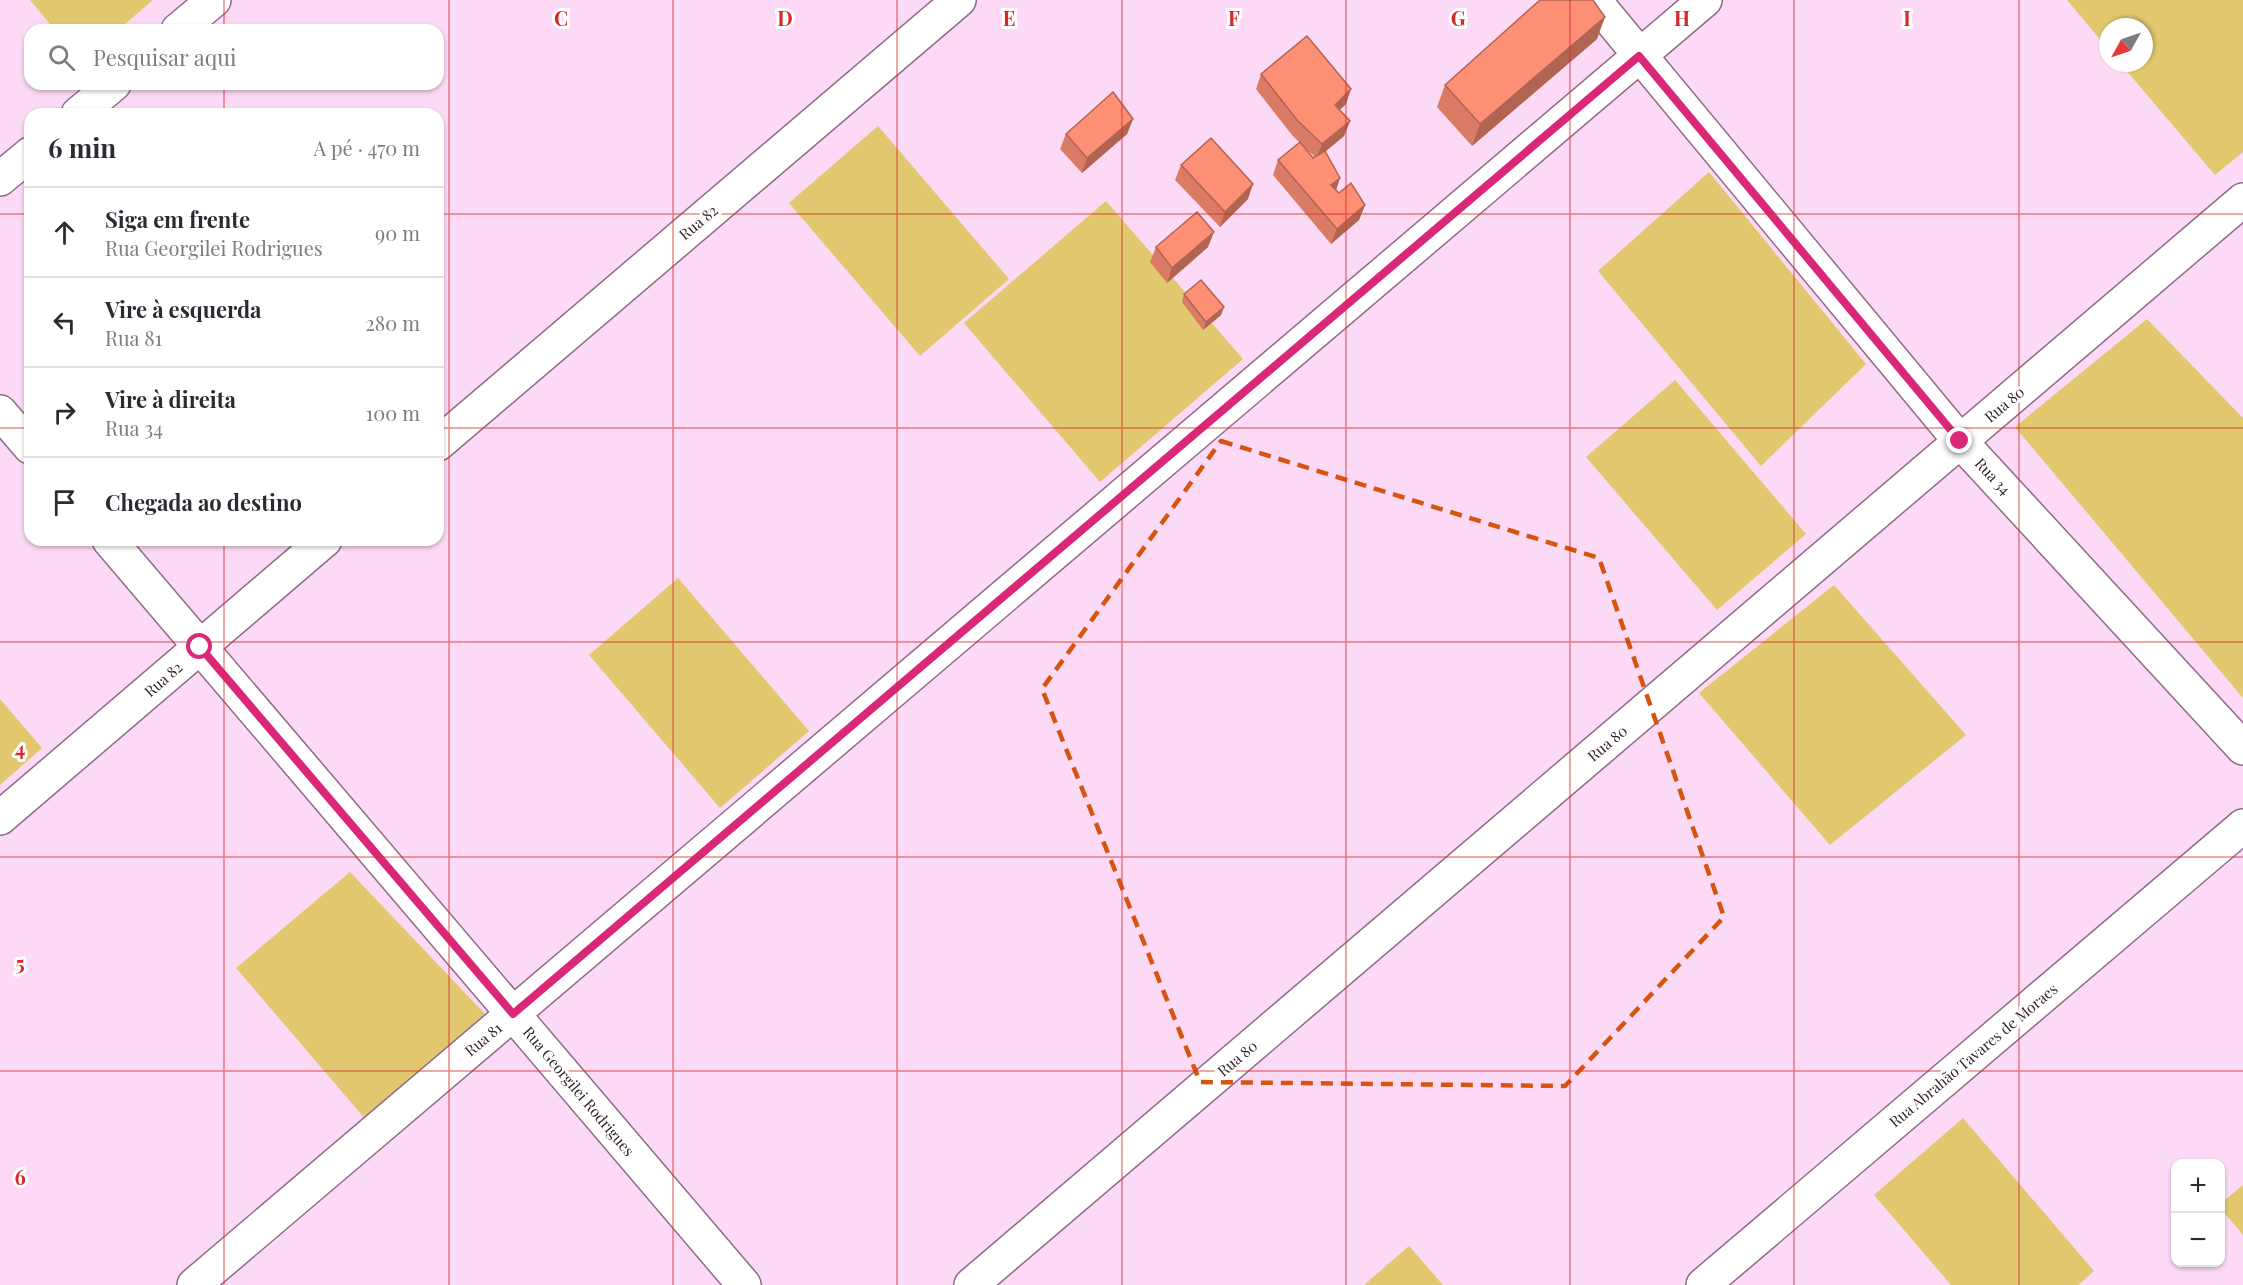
<!DOCTYPE html>
<html lang="pt">
<meta charset="utf-8">
<style>
body{margin:0;font-family:"Playfair Display",serif;background:#f7f7f7;color:#2b2b33}
.controls{position:absolute;right:18px;bottom:18px;display:grid;overflow:hidden;border-radius:12px;box-shadow:0 2px 4px #0004}
.controls button{width:54px;height:54px;display:grid;place-items:center;padding:0;border:0;border-bottom:2px solid #e1e1e2;background:#fff;color:#2b2b33;font:30px sans-serif}
.compass{position:absolute;left:2099px;top:18px;width:54px;height:54px;border-radius:50%;background:#fff;box-shadow:0 2px 4px #0004;rotate:230deg}
.stop{position:absolute;width:18px;height:18px;margin:-14px;border:4px solid #db2777;border-radius:50%;background:#fff}
.stop.end{background:#db2777;border-color:#fff;box-shadow:0 2px 6px #0008}
.list{margin:0;padding:0;list-style:none}
h2{display:flex;justify-content:space-between;align-items:center;height:78px;margin:0;padding:0 24px;font-size:26px}
h2 small{font-size:20px;font-weight:400;color:#7c7c81}
.list li{display:grid;grid-template-columns:39px 1fr auto;gap:18px;align-items:center;box-sizing:border-box;height:90px;padding:0 24px;border-top:2px solid #e1e1e2}
.list b{display:block;font-size:22px;white-space:nowrap}
.list p{margin:0;font-size:20px;white-space:nowrap;color:#7c7c81}
.list em{font-size:20px;font-style:normal;color:#7c7c81}
.icon{flex:none;width:33px;height:33px;fill:none;stroke:currentColor;stroke-width:2;stroke-linecap:round;stroke-linejoin:round}
.map{position:relative;flex:none;width:2243px;height:1285px;overflow:hidden}
.search{position:absolute;background:#fff;box-shadow:0 2px 4px #0004;left:24px;top:24px;width:420px;height:66px;display:flex;align-items:center;gap:15px;box-sizing:border-box;padding:0 21px;border-radius:18px;color:#7c7c81;font-size:22px}
.panel{position:absolute;background:#fff;box-shadow:0 2px 4px #0004;left:24px;top:108px;width:420px;height:438px;border-radius:18px}
.map>svg:first-child{display:block}
.green{fill:#e1c86f}
.lines{fill:none;stroke-linecap:round;stroke-linejoin:round}
.minor-casing{stroke:#906a88;stroke-width:36}
.minor{stroke:#fff;stroke-width:33}
.wall{fill:#da7b65;fill-rule:evenodd}
.shaded-wall{fill:#b16452}
.building{fill:#fd8f75;stroke:#b16452;stroke-width:1.5}
.route{stroke:#db2777;stroke-width:8}
.marked{fill:none;stroke:#d6540f;stroke-width:4.5;stroke-dasharray:12 8;stroke-linejoin:round}
.grid{fill:none;stroke:#d62828;stroke-width:1.5;stroke-opacity:0.55}
.labels{text-anchor:middle;dominant-baseline:central;stroke-width:6;stroke-linejoin:round;paint-order:stroke}
.street-label{font-size:15px;fill:#32222e;stroke:#fff}
.grid-label{font-size:20px;text-anchor:middle;font-weight:bold;fill:#d62828;stroke:#fff;stroke-width:6;stroke-linejoin:round;paint-order:stroke}
</style>
<div class="map">
<svg width="2243" height="1285" viewBox="0 0 2243 1285">
<rect width="100%" height="100%" fill="#fcd9f4"/>
<!-- green -->
<g class="green">
<path d="M30,0H153L118,30H55Z"/>
<path d="M2067,0H2243V152L2215,175L2120,63H2144V27H2108V49Z"/>
<path d="M878,126L1009,279L920,356L789,203Z"/>
<path d="M1709,172L1866,364L1761,466L1598,271Z"/>
<path d="M1106,201L1243,359L1100,482L964,323Z"/>
<path d="M2147,319L2243,418V698L2015,427Z"/>
<path d="M1675,380L1806,534L1717,610L1586,457Z"/>
<path d="M678,578L809,731L720,808L589,655Z"/>
<path d="M1834,585L1966,735L1830,845L1699,693Z"/>
<path d="M0,699L42,748L0,785Z"/>
<path d="M350,872L487,1016L367,1121L236,968Z"/>
<path d="M1963,1118L2094,1271L2078,1285H1951L1874,1195Z"/>
<path d="M2243,1185V1235L2221,1209L2220,1204Z"/>
<path d="M1409,1246L1443,1285H1364Z"/>
</g>
<g class="lines">
<defs>
<g id="minor">
<path d="M1594,0L1960,441L2243,748"/>
<path d="M178,30L214,0"/>
<path d="M78,114L114,84"/>
<path d="M0,179L30,154"/>
<path d="M0,412L30,447"/>
<path d="M438,444L959,0"/>
<path d="M109,540L744,1285"/>
<path d="M0,818L325,540"/>
<path d="M194,1285L1705,0"/>
<path d="M971,1285L2243,200"/>
<path d="M1703,1285L2243,826"/>
</g>
</defs>
<!-- minor casing -->
<use href="#minor" class="minor-casing"/>
<!-- minor -->
<use href="#minor" class="minor"/>
</g>
<!-- wall -->
<g class="wall">
<path d="M1597,39L1472,146L1437,107L1445,85Z"/>
<path d="M1261,74L1346,104L1339,110L1350,121L1344,136L1325,152L1340,178L1336,190L1339,193L1365,205L1359,220L1331,244L1273,175L1278,160L1300,143L1292,135L1256,89ZM1303,146L1307,150L1315,157L1313,158Z"/>
<path d="M1133,119L1127,134L1082,173L1060,149L1066,134Z"/>
<path d="M1181,165L1248,199L1220,227L1175,180Z"/>
<path d="M1156,247H1208L1167,283L1150,262Z"/>
<path d="M1184,294L1221,315L1203,330L1182,302Z"/>
</g>
<!-- shaded-wall -->
<g class="shaded-wall">
<path d="M1605,17L1597,39L1472,146L1480,124Z"/>
<path d="M1351,89L1346,104L1329,120L1335,105Z"/>
<path d="M1133,119L1127,134L1082,173L1087,158Z"/>
<path d="M1350,121L1344,136L1316,159L1322,144Z"/>
<path d="M1340,178L1335,193L1331,185Z"/>
<path d="M1253,184L1248,199L1220,227L1225,212Z"/>
<path d="M1365,205L1359,220L1331,244L1337,229Z"/>
<path d="M1214,232L1208,247L1167,283L1172,268Z"/>
<path d="M1224,307L1221,315L1203,330L1206,322Z"/>
</g>
<!-- building -->
<g class="building">
<path d="M1540,0H1593L1605,17L1480,124L1445,85Z"/>
<path d="M1307,36L1351,89L1335,105L1350,121L1322,144L1297,120L1261,74Z"/>
<path d="M1113,92L1133,119L1087,158L1066,134Z"/>
<path d="M1211,138L1253,184L1225,212L1181,165Z"/>
<path d="M1300,142L1313,158L1325,151L1340,178L1331,185L1339,193L1351,183L1365,205L1337,229L1278,160Z"/>
<path d="M1197,212L1214,232L1172,268L1156,247Z"/>
<path d="M1201,280L1224,307L1206,322L1184,294Z"/>
</g>
<g class="lines">
<!-- route -->
<path class="route" d="M200,647L513,1014L1639,56L1960,441"/>
</g>
<!-- marked area -->
<path class="marked" d="M1221,441L1599,558L1724,917L1565,1086L1200,1082L1042,689Z"/>
<!-- grid -->
<path class="grid" d="M224,0V30M449,0V1285M673,0V1285M897,0V1285M1122,0V1285M1346,0V1285M1570,0V1285M1794,0V1285M2019,0V1285M224,84V114M0,214H30M438,214H2243M0,428H30M438,428H2243M224,540V1285M0,642H2243M0,857H2243M0,1071H2243"/>
<g class="labels">
<!-- street labels -->
<g class="street-label">
<text transform="translate(698 222) rotate(-40)">Rua 82</text>
<text transform="translate(2004 404) rotate(-40)">Rua 80</text>
<text transform="translate(1993 476) rotate(47)">Rua 34</text>
<text transform="translate(163 679) rotate(-41)">Rua 82</text>
<text transform="translate(1607 743) rotate(-40)">Rua 80</text>
<text transform="translate(483 1039) rotate(-40)">Rua 81</text>
<text transform="translate(1973 1055) rotate(-40)">Rua Abrahão Tavares de Moraes</text>
<text transform="translate(1237 1058) rotate(-40)">Rua 80</text>
<text transform="translate(579 1091) rotate(50)">Rua Georgilei Rodrigues</text>
</g>
</g>
<g class="grid-label">
<text x="561" y="26">C</text>
<text x="785" y="26">D</text>
<text x="1009" y="26">E</text>
<text x="1234" y="26">F</text>
<text x="1458" y="26">G</text>
<text x="1682" y="26">H</text>
<text x="1907" y="26">I</text>
<text x="20" y="756">4</text>
<text x="20" y="971">5</text>
<text x="20" y="1185">6</text>
</g>
</svg>
<div class="controls">
<button>+</button>
<button>−</button>
</div>
<svg class="compass" viewBox="-18 -18 36 36"><path d="M0-13l5 13h-10z" fill="#e53935"/><path d="M0 13l5-13h-10z" fill="#7c7c81"/></svg>
<div class="stop" style="left:200px;top:647px"></div>
<div class="stop end" style="left:1960px;top:441px"></div>
<div class="search"><svg class="icon" aria-label="search" viewBox="0 0 24 24"><circle cx="10" cy="10" r="6"/><path d="M15 15l6 6"/></svg>Pesquisar aqui</div>
<section class="panel">
<h2>6 min<small>A pé · 470 m</small></h2>
<ul class="list">
<li><svg class="icon" aria-label="ahead" viewBox="0 0 24 24"><path d="M12 20V5M6 11l6-6 6 6"/></svg><div><b>Siga em frente</b><p>Rua Georgilei Rodrigues</p></div><em>90 m</em></li>
<li><svg class="icon" aria-label="left" viewBox="0 0 24 24"><path d="M17 20v-9H6M10 6l-5 5 5 5"/></svg><div><b>Vire à esquerda</b><p>Rua 81</p></div><em>280 m</em></li>
<li><svg class="icon" aria-label="right" viewBox="0 0 24 24"><path d="M7 20v-9h11M14 6l5 5-5 5"/></svg><div><b>Vire à direita</b><p>Rua 34</p></div><em>100 m</em></li>
<li><svg class="icon" aria-label="arrive" viewBox="0 0 24 24"><path d="M6 21V4h12l-3 4 3 4H6"/></svg><div><b>Chegada ao destino</b></div></li>
</ul>
</section>
</div>
